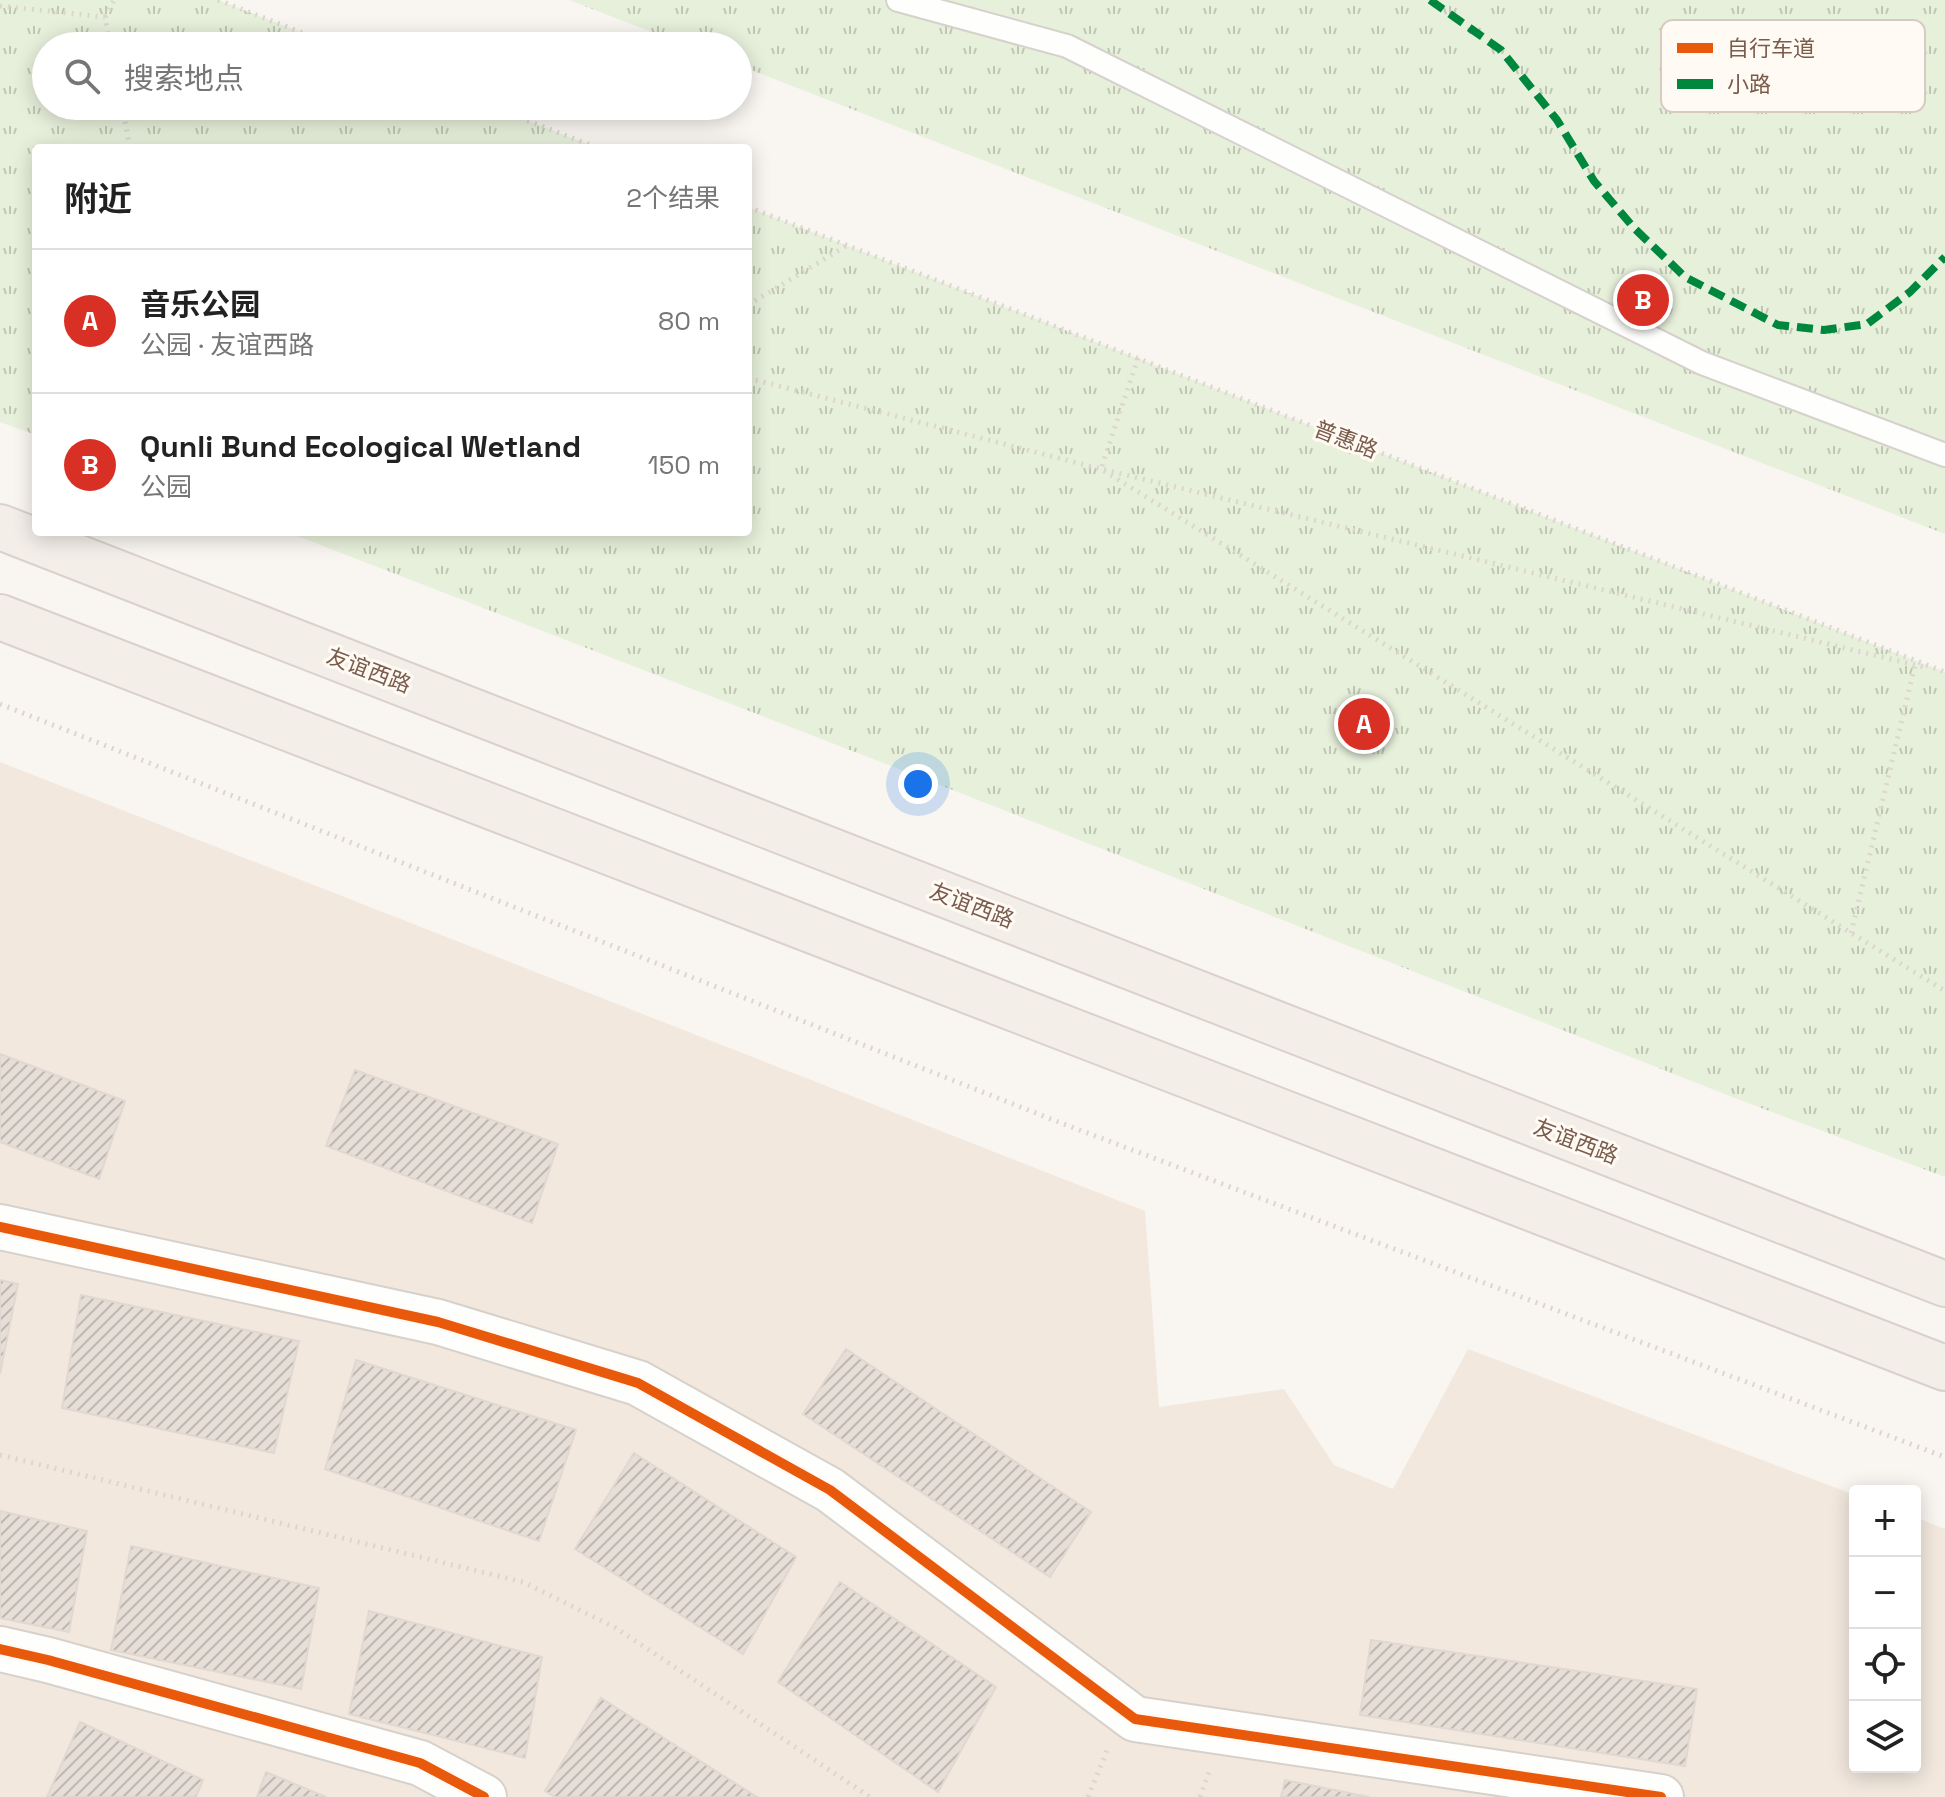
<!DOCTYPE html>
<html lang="zh">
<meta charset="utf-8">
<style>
body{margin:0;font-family:"Space Grotesk","Noto Sans SC",sans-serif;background:#f6f6f6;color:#222}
.controls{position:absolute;right:24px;bottom:24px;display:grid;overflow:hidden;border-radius:8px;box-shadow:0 4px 20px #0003}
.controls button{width:72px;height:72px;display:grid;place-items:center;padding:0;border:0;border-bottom:2px solid #e0e0e0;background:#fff;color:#222;font:40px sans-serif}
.you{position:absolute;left:918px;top:784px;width:28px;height:28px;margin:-20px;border:6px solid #fff;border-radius:50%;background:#1a73e8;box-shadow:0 0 0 12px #1a73e833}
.badge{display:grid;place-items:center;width:52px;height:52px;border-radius:50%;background:#d93025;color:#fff;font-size:26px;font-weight:700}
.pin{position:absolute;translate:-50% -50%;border:4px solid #fff;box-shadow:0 2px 8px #0006}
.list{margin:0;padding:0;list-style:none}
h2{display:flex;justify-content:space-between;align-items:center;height:104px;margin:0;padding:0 32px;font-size:34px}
h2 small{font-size:26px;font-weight:400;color:#767676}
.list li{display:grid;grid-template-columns:52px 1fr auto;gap:24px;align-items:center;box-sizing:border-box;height:144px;padding:0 32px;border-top:2px solid #e0e0e0}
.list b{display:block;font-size:30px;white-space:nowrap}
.list p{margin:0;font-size:26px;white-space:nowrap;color:#767676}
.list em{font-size:26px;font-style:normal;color:#767676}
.icon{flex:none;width:44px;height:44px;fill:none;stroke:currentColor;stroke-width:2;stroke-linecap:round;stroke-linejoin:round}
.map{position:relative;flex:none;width:1945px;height:1797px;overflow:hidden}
.search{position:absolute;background:#fff;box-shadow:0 4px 20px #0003;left:32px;top:32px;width:720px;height:88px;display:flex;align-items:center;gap:20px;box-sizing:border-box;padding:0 28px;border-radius:44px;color:#767676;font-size:30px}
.panel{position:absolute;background:#fff;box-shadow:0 4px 20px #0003;left:32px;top:144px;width:720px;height:392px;border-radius:8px}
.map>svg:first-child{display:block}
.residential{fill:#f2e8de}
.grass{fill:url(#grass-tufts)}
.building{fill:url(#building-hatch);stroke:#e2d8d2;stroke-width:2}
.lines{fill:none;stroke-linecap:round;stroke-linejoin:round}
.service-casing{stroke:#d7d1cb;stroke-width:26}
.minor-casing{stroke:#d7d1cb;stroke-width:48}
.primary-casing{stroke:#dad1cc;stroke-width:48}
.path{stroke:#dcd5d0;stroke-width:5;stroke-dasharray:2 6;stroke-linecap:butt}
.service{stroke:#fefefd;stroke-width:22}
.minor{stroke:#fefefd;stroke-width:44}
.primary{stroke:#f3eee8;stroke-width:44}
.quiet{stroke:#00873e;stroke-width:8;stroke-dasharray:16 8;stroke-linecap:butt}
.cycleway-casing{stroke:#fffaf3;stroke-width:15}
.cycleway{stroke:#e8590c;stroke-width:10}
.labels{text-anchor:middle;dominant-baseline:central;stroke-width:6;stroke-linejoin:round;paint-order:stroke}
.street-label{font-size:22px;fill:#7a5c4d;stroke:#fffaf3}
.key{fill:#fffaf3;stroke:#d7cbc1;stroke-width:2}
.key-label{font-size:22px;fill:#7a5c4d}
</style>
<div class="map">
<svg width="1945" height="1797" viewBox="0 0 1945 1797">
<defs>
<pattern id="grass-tufts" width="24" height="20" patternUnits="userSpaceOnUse" patternTransform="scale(2)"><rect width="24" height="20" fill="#e7f0db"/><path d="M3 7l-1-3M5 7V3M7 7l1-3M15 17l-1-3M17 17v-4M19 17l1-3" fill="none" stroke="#c0c6b4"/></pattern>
<pattern id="building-hatch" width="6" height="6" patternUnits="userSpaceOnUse" patternTransform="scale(2)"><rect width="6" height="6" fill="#e6ded7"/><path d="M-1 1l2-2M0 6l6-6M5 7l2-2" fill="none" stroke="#bfb7b1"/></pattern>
</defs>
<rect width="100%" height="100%" fill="#f9f5f0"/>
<!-- residential -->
<path class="residential" d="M0,762L1145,1211L1159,1407L1284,1389L1334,1465L1393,1489L1468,1349L1855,1495V1767H1915V1517L1945,1529V1797H0Z"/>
<!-- grass -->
<g class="grass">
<path d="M0,0H218L336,46H46V106H490L598,148H36V435L0,422Z"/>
<path d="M569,0H1945V534L738,65V46H688Z"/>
<path d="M748,207L1945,672V1177L1740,1100L917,776L287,532H748Z"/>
</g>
<!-- building -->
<g class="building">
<path d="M0,1054L125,1101L99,1179L0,1142Z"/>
<path d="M355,1070L558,1144L532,1223L326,1146Z"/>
<path d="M0,1280L18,1284L0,1374Z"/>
<path d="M81,1295L299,1341L274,1453L62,1408Z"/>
<path d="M846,1349L1091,1512L1050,1577L803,1414Z"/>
<path d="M356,1360L576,1430L539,1541L325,1469Z"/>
<path d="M634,1453L796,1557L743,1654L575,1549Z"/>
<path d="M0,1511L87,1531L69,1632L0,1618Z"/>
<path d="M131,1546L319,1588L301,1689L111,1650Z"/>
<path d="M840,1582L996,1687L938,1792L778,1682Z"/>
<path d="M369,1611L542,1657L525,1758L349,1714Z"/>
<path d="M1371,1640L1697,1689L1685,1766L1360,1715Z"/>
<path d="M601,1698L757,1797H555L545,1791Z"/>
<path d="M80,1722L203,1780L196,1797H47Z"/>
<path d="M266,1772L326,1797H257Z"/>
<path d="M1285,1780L1369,1797H1281Z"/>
</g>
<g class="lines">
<defs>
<path id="service" d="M898,0L1067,46L1702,363L1945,455"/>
<g id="minor">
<path d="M0,1227L438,1322L638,1383L830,1490L1135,1719L1661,1797"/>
<path d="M0,1649L48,1660L420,1763L484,1797"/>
</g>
<g id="primary">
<path d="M0,527L1945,1284"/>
<path d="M0,617L1945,1368"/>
</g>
</defs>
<!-- service casing -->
<use href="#service" class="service-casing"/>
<!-- minor casing -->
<use href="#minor" class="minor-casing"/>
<!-- primary casing -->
<use href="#primary" class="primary-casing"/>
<!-- path -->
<g class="path">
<path d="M218,0L336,46"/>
<path d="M0,6L105,17L110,46"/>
<path d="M105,17L114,0"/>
<path d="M122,106L130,148"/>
<path d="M490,106L598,148"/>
<path d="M748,207L1945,672"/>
<path d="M748,305L846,246"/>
<path d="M1138,358L1101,469L1928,668"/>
<path d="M748,378L1101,469L1945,991"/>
<path d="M0,704L1061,1123L1945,1457"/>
<path d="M1851,933L1915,665"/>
<path d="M0,1455L523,1582L616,1628L870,1797"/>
<path d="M1088,1797L1108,1748"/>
<path d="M1200,1797L1210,1770"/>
</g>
<!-- service -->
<use href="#service" class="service"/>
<!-- minor -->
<use href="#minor" class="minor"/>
<!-- primary -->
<use href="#primary" class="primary"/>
<!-- quiet -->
<path class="quiet" d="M1430,0L1501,50L1557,120L1594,181L1634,228L1685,277L1778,325L1824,330L1867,324L1910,292L1945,257"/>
<defs>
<g id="cycleway">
<path d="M0,1227L438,1322L638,1383L830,1490L1135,1719L1661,1797"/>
<path d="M0,1649L48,1660L420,1763L484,1797"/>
</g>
</defs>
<!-- cycleway casing -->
<use href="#cycleway" class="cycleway-casing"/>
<!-- cycleway -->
<use href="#cycleway" class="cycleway"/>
</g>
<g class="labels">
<!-- street labels -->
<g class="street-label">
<text transform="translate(1346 439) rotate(21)">普惠路</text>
<text transform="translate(369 670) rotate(21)">友谊西路</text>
<text transform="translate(972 905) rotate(21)">友谊西路</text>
<text transform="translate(1576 1141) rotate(21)">友谊西路</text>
</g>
</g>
<!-- legend -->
<rect x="1661" y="20" width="264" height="92" rx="12" class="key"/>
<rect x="1677" y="43" width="36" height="10" fill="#e8590c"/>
<rect x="1677" y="79" width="36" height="10" fill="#00873e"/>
<g class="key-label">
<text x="1727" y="56">自行车道</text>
<text x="1727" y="92">小路</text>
</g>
</svg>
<div class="controls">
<button>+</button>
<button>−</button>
<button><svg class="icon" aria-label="locate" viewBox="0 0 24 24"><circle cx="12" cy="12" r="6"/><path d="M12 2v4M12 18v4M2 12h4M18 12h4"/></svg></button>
<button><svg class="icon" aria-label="layers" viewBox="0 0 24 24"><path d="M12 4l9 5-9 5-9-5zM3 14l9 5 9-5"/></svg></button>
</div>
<div class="you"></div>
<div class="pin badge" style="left:1364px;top:724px">A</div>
<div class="pin badge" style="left:1643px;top:300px">B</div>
<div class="search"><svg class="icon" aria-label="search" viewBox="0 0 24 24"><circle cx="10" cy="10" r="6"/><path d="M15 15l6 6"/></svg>搜索地点</div>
<section class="panel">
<h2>附近<small>2个结果</small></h2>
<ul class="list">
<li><span class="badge">A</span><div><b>音乐公园</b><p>公园 · 友谊西路</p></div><em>80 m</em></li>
<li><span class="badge">B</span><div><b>Qunli Bund Ecological Wetland</b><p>公园</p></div><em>150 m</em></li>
</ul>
</section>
</div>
